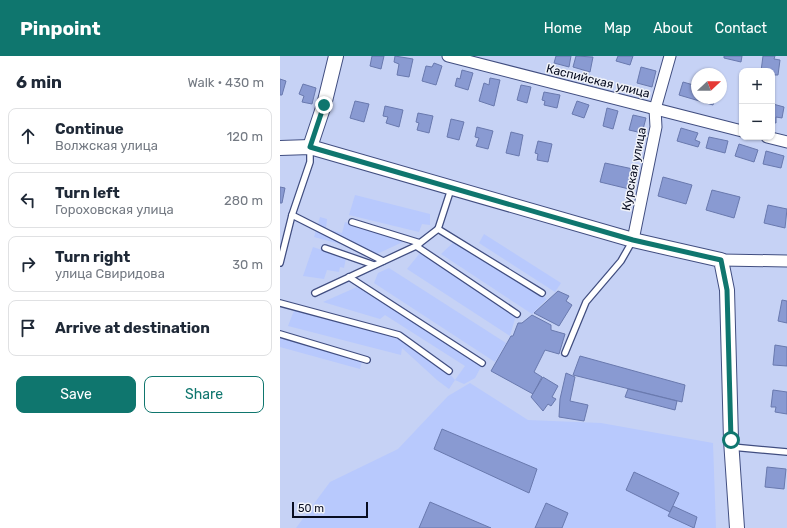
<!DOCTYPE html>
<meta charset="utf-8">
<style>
body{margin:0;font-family:Rubik,sans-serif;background:#f6f6f7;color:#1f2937}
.controls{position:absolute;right:12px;top:12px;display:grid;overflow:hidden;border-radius:8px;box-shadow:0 1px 3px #0004}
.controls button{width:36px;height:36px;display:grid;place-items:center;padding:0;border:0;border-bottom:1px solid #e0e1e3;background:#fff;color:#1f2937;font:20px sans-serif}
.compass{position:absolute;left:411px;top:12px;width:36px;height:36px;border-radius:50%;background:#fff;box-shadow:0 1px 3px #0004;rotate:68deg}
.scale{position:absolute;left:12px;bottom:10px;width:76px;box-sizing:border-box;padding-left:4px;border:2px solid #080d21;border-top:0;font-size:11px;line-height:14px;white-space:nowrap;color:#080d21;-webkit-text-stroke:3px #f1f3f9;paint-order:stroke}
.stop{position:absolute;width:12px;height:12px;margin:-9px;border:3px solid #0f766e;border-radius:50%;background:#fff}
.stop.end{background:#0f766e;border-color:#fff;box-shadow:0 1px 4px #0008}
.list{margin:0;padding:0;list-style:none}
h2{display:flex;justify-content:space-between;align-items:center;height:52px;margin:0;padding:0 16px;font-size:17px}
h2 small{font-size:13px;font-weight:400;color:#747a83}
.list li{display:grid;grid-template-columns:26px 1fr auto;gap:12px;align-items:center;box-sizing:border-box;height:56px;margin:0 8px 8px;padding:0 8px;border:1px solid #e0e1e3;border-radius:8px}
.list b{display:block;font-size:15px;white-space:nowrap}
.list p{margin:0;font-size:13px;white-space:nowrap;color:#747a83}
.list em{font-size:13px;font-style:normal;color:#747a83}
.actions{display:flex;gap:8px;padding:12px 16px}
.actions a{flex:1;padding:9px 0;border:1px solid #0f766e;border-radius:8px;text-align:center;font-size:14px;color:#0f766e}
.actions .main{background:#0f766e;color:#fff}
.icon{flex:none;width:22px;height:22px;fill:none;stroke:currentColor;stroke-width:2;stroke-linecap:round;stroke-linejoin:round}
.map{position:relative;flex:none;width:507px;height:472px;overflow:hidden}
header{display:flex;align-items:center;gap:24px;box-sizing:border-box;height:56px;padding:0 20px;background:#0f766e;color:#fff}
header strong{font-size:19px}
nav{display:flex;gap:22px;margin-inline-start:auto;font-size:14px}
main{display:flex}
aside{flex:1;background:#fff}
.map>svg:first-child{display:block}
.built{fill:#b8c9fd}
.building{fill:#899ad2;stroke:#6979ae}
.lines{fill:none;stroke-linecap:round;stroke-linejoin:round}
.service-casing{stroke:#414e80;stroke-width:8}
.minor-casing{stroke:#414e80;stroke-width:13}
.tertiary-casing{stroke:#414e80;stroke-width:16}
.service{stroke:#fff;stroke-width:5.5}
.minor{stroke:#fff;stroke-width:11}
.tertiary{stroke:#fff;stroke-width:14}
.route{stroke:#0f766e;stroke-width:5}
.labels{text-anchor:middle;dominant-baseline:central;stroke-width:3;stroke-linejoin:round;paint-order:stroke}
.street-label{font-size:12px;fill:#080d21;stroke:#f1f3f9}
</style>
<header>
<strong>Pinpoint</strong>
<nav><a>Home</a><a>Map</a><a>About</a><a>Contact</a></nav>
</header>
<main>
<aside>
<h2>6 min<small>Walk · 430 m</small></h2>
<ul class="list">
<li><svg class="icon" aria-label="ahead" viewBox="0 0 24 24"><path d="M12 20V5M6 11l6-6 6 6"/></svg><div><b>Continue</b><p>Волжская улица</p></div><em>120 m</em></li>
<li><svg class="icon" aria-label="left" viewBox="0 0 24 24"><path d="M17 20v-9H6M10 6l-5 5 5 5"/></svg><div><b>Turn left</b><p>Гороховская улица</p></div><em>280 m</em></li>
<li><svg class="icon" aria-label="right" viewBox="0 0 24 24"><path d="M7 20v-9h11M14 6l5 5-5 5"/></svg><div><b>Turn right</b><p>улица Свиридова</p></div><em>30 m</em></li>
<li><svg class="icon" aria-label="arrive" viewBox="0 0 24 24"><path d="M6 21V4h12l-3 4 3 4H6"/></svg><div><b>Arrive at destination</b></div></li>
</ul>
<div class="actions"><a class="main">Save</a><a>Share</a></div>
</aside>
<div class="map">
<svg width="507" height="472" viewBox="0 0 507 472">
<rect width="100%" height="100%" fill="#c6d2f5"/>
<!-- built -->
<g class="built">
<path d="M75,139L150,158V169L142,168L139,176L69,159Z"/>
<path d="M40,161L47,163L46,173L62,177L65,166L125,185L97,198L34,181Z"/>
<path d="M204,178L281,227L275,236L199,187Z"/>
<path d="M177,183L267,243L252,258L161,198Z"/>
<path d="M33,191L66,202L64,212L60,211L59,216L47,214L44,223L23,220Z"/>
<path d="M140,197L236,259L230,280L127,213Z"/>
<path d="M109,212L226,287L215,306L94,227L98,217Z"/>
<path d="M77,231L202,309L195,322L184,328L175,324L169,333L157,324L122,292L121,299L8,270L15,252L119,280L165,313L175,324L185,310L105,259L100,263L43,246Z"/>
<path d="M0,276L83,301L80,313L0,291Z"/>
<path d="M190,327L248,364L321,367L433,387L436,472H16L50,426L118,393L168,340Z"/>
</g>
<!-- building -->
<g class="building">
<path d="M92,0H104L101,13L90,10Z"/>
<path d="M115,0L133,3L129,21L117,19L119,8L114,6Z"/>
<path d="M276,0H291L289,11L274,7Z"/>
<path d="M296,0L313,1L310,16L293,11Z"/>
<path d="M338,0H353L350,9L336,5Z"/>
<path d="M444,0H462L461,6L444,2Z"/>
<path d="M483,0H495L494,3L500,4L498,19H492V15H481Z"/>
<path d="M154,7L162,10L156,29L142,25L146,10L152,11Z"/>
<path d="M361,11L376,15L372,31L357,27Z"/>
<path d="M182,14L193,17L188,34L175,30L177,22L180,23Z"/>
<path d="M210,22L220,24L214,50L199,45L204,27L209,29Z"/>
<path d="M0,23L6,25L2,39H0Z"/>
<path d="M403,26L417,30V42H435L433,49L399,39Z"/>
<path d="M23,28L36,32L32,48L22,46L24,40L19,38Z"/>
<path d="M241,29L251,31L247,47L237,44Z"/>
<path d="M264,36L280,39L277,52L264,49L265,45L262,44Z"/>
<path d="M75,45L89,48L84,66L70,62Z"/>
<path d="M297,45L309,49L304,62L292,58Z"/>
<path d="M493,48L504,51L502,62L496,61V67L492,66Z"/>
<path d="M105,50L123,54L119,71L106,67L108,61L103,60Z"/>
<path d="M327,52L338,55L333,73L323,70Z"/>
<path d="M138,57L153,60L149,77L137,74L139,67L136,66Z"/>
<path d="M353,59L366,62L362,77L349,74Z"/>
<path d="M171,63L184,66L179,84L167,81Z"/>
<path d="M197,71L213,75L208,93L196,90L199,82L195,81Z"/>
<path d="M401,72L418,77L415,84L420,86L418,91L397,85Z"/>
<path d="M231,76L243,79L239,100L226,97Z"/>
<path d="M429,81L448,85L445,97L426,92Z"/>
<path d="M258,85L272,88L268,106L257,104L258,98L255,97Z"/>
<path d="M459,88L478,94L474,106L455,100Z"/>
<path d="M486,95L504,100L501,112L483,108Z"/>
<path d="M325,107L353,113L349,133L320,126Z"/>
<path d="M383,121L412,129L406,148L378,140Z"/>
<path d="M0,131L5,132L2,147H0Z"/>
<path d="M432,134L460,141L454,162L426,154Z"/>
<path d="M488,149L507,153L505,172L484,167Z"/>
<path d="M278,235L289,240L286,245L292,249L279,270L254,257Z"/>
<path d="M502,244L507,245V267L498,265Z"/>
<path d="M252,259L271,269V274L285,278L279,298L265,294L254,316L262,321L253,338L211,315L231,280H233L238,267H242Z"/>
<path d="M495,289L507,291V310L493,309Z"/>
<path d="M300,300L405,329L402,346L293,319Z"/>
<path d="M286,317L295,321L290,345L308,349L304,365L279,361L280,343Z"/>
<path d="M263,321L278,330L272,341L276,343L271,350L268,348L263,355L251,341Z"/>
<path d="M348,333L397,345L395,354L345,341Z"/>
<path d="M493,334L507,336V358L495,356L496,351H491Z"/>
<path d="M162,373L257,413L249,437L154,393Z"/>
<path d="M487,411L506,413L504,433L485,431Z"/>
<path d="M354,416L399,437L390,456L346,434Z"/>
<path d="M150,446L211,472H139Z"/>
<path d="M266,447L288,457L282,472H255Z"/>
<path d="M393,450L417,461L414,472L388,460Z"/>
</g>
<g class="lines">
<defs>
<g id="service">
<path d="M171,133L158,173L262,237"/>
<path d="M12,159L103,205"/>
<path d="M72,166L140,187"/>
<path d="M136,190L237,258"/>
<path d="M45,192L94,209"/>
<path d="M0,207L12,159L30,106V92"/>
<path d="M69,221L202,307"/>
<path d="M35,237L136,190L158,173"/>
<path d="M0,247L119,279L169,315"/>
<path d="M0,278L87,304"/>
<path d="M285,297L306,246L341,205L353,184"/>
<path d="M452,391L507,396"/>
</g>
<g id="minor">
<path d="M168,0L462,75"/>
<path d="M487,81L507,86"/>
<path d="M353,184L376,71L375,53L390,0"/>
<path d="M441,204L507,205"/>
</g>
<g id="tertiary">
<path d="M30,91L44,49L56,0"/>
<path d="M0,92L30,91L353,184L441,204L447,234L451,384L457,472"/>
</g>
</defs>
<!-- service casing -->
<use href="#service" class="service-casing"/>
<!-- minor casing -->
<use href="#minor" class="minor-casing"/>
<!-- tertiary casing -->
<use href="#tertiary" class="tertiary-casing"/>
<!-- service -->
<use href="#service" class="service"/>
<!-- minor -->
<use href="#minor" class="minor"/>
<!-- tertiary -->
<use href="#tertiary" class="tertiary"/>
</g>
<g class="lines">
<!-- route -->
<path class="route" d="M44,49L30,91L353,184L441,204L447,234L451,384"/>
</g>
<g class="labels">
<!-- street labels -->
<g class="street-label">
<text transform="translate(318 25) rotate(14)">Каспийская улица</text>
<text transform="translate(354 113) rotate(-79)">Курская улица</text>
</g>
</g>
</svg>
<div class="controls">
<button>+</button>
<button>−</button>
</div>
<svg class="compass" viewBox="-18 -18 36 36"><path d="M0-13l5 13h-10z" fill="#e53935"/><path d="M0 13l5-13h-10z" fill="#747a83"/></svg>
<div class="scale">50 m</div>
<div class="stop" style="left:451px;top:384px"></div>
<div class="stop end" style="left:44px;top:49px"></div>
</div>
</main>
